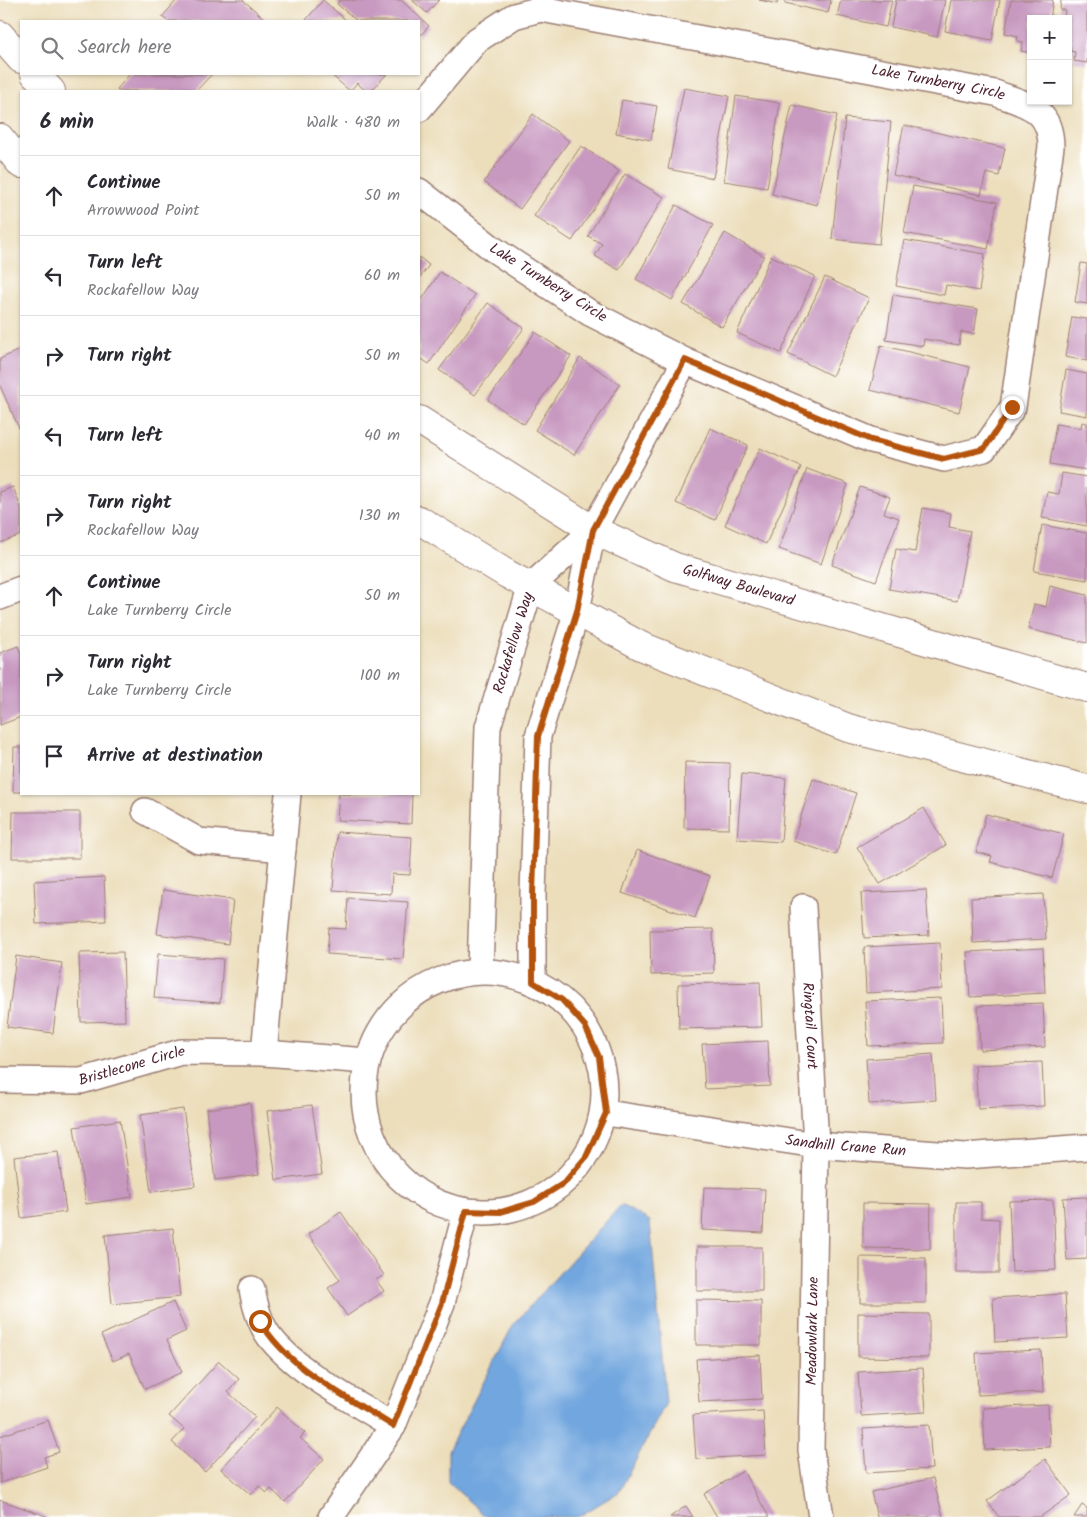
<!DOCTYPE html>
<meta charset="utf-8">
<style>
body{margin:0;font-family:Kalam,sans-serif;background:#f7f7f7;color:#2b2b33}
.controls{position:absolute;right:15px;top:15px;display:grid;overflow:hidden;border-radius:0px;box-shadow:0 1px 4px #0004}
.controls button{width:45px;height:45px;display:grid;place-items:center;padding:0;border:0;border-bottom:1px solid #e1e1e2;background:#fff;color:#2b2b33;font:25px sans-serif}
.stop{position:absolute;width:15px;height:15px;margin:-11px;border:4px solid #b45309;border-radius:50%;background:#fff}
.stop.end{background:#b45309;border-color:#fff;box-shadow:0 1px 5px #0008}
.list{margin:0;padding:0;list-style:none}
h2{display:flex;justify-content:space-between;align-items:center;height:65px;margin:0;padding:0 20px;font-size:21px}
h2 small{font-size:16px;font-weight:400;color:#7c7c81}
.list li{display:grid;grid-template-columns:32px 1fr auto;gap:15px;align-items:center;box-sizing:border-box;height:80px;padding:0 20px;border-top:1px solid #e1e1e2}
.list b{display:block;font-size:19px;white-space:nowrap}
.list p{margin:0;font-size:16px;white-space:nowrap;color:#7c7c81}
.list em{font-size:16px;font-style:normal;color:#7c7c81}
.icon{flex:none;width:28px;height:28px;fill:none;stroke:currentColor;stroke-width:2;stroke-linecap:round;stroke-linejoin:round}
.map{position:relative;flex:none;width:1087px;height:1517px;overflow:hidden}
.search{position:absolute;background:#fff;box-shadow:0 1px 4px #0004;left:20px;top:20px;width:400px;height:55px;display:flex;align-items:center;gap:12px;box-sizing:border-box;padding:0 18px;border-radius:0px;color:#7c7c81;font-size:19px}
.panel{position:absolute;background:#fff;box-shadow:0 1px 4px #0004;left:20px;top:90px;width:400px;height:705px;border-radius:0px}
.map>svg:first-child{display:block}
.water{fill:#71a6de;stroke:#5e6284}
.building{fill:#c798c0}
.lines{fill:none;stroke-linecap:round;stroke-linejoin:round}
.minor-casing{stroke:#9b7e73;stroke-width:28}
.tertiary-casing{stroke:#9b7e73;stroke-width:30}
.minor{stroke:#fff;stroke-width:25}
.tertiary{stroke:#fff;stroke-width:28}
.route{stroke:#b45309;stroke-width:6}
.labels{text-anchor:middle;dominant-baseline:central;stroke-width:5;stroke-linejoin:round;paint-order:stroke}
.street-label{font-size:15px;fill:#4a1f2b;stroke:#fff}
</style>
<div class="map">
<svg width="1087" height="1517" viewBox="0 0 1087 1517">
<rect width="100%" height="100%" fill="#fff"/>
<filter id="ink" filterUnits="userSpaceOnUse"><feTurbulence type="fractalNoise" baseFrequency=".02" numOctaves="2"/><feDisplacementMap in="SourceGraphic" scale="10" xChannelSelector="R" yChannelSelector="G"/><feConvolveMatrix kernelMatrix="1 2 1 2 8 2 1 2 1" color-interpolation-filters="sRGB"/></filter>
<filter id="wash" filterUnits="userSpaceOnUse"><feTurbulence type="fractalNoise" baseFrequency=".0096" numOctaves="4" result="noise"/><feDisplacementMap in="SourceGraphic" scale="20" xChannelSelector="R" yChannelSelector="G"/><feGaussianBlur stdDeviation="1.12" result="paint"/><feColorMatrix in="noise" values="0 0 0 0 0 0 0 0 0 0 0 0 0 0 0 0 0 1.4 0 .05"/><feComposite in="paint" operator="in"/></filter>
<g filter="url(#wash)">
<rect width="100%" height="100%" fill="#ecdebb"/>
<!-- water -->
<path class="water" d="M621,1205L650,1221L666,1403L619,1492L578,1517H486L448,1482V1451L513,1325Z"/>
<g id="blocks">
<!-- building -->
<g class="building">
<path d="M177,0H243L267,21H168L162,17Z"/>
<path d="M323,0L347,21H305Z"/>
<path d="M340,0H401L429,26L419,37V21H357L337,4Z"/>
<path d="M412,0H439L427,13Z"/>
<path d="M759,0H778L777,4Z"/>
<path d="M785,0H831L828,13L785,3Z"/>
<path d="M841,0H892L886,27L837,16Z"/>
<path d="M896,0H945L937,37L891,27Z"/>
<path d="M951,0H1000L992,40L945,31Z"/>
<path d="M1011,0H1053L1050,19H1031V53L1021,51L1023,42L1017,41L1018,36L1005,33Z"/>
<path d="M1061,0H1087V63L1074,61L1075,52L1070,51L1071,47L1068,46V19H1064L1065,10H1060Z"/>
<path d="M130,74H212L196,91H119L117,89Z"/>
<path d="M330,74H387L371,91H366L357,83L350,91Z"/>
<path d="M684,88L729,96L713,178L668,169Z"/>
<path d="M736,96L780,103L767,188L724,181Z"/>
<path d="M622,100L657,106L651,140L616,133Z"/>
<path d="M792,105L837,115L817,205L772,194Z"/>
<path d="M533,114L569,141L520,209L484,182Z"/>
<path d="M845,118L891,122L879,244L832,239Z"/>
<path d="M904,125L1005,148L999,176L986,173L981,195L893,175Z"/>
<path d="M581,146L619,171L572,241L534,216Z"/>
<path d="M625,174L664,197L619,270L595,256L602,244L588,236Z"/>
<path d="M913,186L997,202L988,249L904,233Z"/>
<path d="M676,205L713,225L672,300L636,279Z"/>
<path d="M725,233L764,256L722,327L683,304Z"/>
<path d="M904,240L985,254L979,291L946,285L944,295L896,286Z"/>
<path d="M771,256L815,276L781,353L737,333Z"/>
<path d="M419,257L429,265L419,279Z"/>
<path d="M1081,263L1087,264V304L1075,302Z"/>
<path d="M440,272L475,295L429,364L419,357V304Z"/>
<path d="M825,277L869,298L832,376L788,354Z"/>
<path d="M893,295L978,309L974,334L961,332L959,345L924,339L923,346L886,340Z"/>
<path d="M488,303L524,328L475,395L439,370Z"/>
<path d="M1072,317L1087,319V361L1065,357Z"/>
<path d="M535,332L571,356L524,424L488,400Z"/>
<path d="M881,345L970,367L959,412L870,390Z"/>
<path d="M21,349V427L19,428L0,386V359Z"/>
<path d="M580,358L620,384L574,455L535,430Z"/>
<path d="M1066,370L1087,374V416L1059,411Z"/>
<path d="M1082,422L1087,423V470L1050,464L1056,424L1081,428Z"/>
<path d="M710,428L748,445L715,520L676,503Z"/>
<path d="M760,448L801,467L766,544L725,525Z"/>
<path d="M807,469L848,484L821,564L779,549Z"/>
<path d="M1062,473L1087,477V526L1042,518L1047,492L1059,494Z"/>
<path d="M13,487L21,508V535L0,543V492Z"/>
<path d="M860,487L890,497L884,513L899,518L876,581L832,565Z"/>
<path d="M923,508L951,513L949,527L970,531L957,601L889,589L896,549L915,552Z"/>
<path d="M1042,525L1087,533V580L1034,571Z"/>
<path d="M1050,586L1087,595V643L1028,629L1034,604L1046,607Z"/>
<path d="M18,646L21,654V717L0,725V653Z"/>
<path d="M14,747H21V792H13Z"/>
<path d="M685,762L730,763L729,829L684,828Z"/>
<path d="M742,774L786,778L781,842L737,839Z"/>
<path d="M813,779L856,793L836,855L793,841Z"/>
<path d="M339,794H412L411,824L337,820Z"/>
<path d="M924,808L946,845L880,884L857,847Z"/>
<path d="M13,812H80V858H12Z"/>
<path d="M986,814L1064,834L1052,878L990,862L992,856L976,852Z"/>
<path d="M337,832L412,837L410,875L392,874L391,894L333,890Z"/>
<path d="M637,850L710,876L695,918L622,893Z"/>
<path d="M104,877L106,921L36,924L34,881Z"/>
<path d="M163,890L233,900L228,944L157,934Z"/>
<path d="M926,890L929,935L864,938L861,893Z"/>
<path d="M1043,894L1046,939L973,943L971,898Z"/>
<path d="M348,898L408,902L403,959L327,954L329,928L346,929Z"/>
<path d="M713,929L714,973L651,975L650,930Z"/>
<path d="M940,943L942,989L866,993L864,947Z"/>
<path d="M1043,948L1045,993L970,997L967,952Z"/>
<path d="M123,952L125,1021L81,1022L79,953Z"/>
<path d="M158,954L223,959L220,1003L154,998Z"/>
<path d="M16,956L62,963L53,1033L7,1027Z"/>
<path d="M760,982L762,1027L679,1029L678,984Z"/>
<path d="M941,998L943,1043L868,1046L865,1001Z"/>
<path d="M1043,1003L1045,1047L980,1050L978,1006Z"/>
<path d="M768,1041L770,1086L705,1089L702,1044Z"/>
<path d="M933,1054L936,1100L869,1104L866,1059Z"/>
<path d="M1042,1062L1044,1106L978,1109L975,1065Z"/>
<path d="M250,1103L259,1174L215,1180L206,1109Z"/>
<path d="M312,1105L322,1174L276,1180L267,1111Z"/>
<path d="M183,1109L195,1186L151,1192L140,1115Z"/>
<path d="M120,1120L132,1197L86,1204L74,1127Z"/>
<path d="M58,1152L66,1212L21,1218L14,1157Z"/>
<path d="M704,1187L765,1189L763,1233L702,1230Z"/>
<path d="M1087,1197V1259L1067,1260L1063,1198Z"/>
<path d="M1053,1200L1056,1270L1012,1272L1009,1201Z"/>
<path d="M956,1202H981V1218L999,1219V1273H956Z"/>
<path d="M863,1203L931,1204L930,1249L863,1248Z"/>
<path d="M341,1212L384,1275L376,1280L384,1291L347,1316L328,1288L340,1280L308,1234Z"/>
<path d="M173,1228L180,1297L112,1304L105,1235Z"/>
<rect x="697" y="1247" width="65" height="44"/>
<path d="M860,1257L926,1258V1303H860Z"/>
<path d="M1065,1294L1068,1338L995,1342L993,1298Z"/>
<path d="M696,1300L761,1301V1345H696Z"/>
<path d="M173,1302L186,1331L167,1340L182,1372L145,1389L129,1354L113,1361L101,1335Z"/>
<path d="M858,1313L929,1314V1358L858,1357Z"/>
<path d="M1041,1350L1043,1392L978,1395L976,1353Z"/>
<path d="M760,1355L762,1399L699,1402L696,1359Z"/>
<path d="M219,1361L239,1379L228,1392L255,1417L205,1472L172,1442L184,1429L169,1416Z"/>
<path d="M923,1368L926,1412L861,1416L858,1372Z"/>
<path d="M1048,1405L1050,1447L985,1450L983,1408Z"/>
<path d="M277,1407L305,1433L300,1438L324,1459L285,1502L271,1489L267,1493L259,1486L251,1495L221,1469Z"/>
<path d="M763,1411L766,1455L696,1459L693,1415Z"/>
<path d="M48,1420L59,1452L44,1457L47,1467L0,1483V1436Z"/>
<path d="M929,1425L932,1469L866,1473L863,1429Z"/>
<path d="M1045,1459L1071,1495L1040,1517H999L987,1501Z"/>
<path d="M743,1471L769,1517H717L704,1494Z"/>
<path d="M933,1478L943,1517H877L871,1492Z"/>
<path d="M0,1500L49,1517H0Z"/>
<path d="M1082,1505L1087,1508V1517H1074Z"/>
<path d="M686,1506L693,1517H670Z"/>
</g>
</g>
</g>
<g filter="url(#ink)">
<use href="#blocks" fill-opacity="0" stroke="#9b7e73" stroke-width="1"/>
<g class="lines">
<defs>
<g id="minor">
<path id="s1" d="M419,109L477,40L514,16L541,9L995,93C1027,105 1051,108 1051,147L1013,407L984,449L944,459L871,440L685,361L590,313L493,249L419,191"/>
<path d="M0,597L21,589"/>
<path d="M145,811L199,841L283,849"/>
<path id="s2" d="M803,907L816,1145L811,1450L821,1517"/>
<path id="s3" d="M480,971L488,727L531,586L593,530"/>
<circle cx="484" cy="1092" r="120"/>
<path d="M533,982V894L538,736L577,611L593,530L685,361"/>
<path d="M264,1053L288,794"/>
<path id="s4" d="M0,1080L81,1081L181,1052L264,1053L367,1061"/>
<path id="s5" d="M606,1113L816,1145L965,1156L1087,1147"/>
<path d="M252,1289C255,1306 259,1322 269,1336C296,1372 354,1401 393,1426"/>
<path d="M331,1517L393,1426L442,1303L466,1211"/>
</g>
<g id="tertiary">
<path d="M0,35L21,59"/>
<path d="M35,74L51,91"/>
<path d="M0,138L21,164"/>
<path id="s6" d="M419,420L593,530L675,567L1087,688"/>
<path d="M419,520L507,574L641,646L848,728L1087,789"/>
</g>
</defs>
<!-- minor casing -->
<use href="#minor" class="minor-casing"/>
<!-- tertiary casing -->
<use href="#tertiary" class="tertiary-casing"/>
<!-- minor -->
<use href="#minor" class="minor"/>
<!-- tertiary -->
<use href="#tertiary" class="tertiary"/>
</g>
</g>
<g class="lines" filter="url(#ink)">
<!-- route -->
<path class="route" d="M260,1321C288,1369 346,1396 393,1426L442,1303L466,1211L501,1212L534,1202L564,1183L586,1157L606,1113L599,1057L585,1026L562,1000L533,982V894L538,736L577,611L593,530L685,360L871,440L944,459L984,449L1012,407"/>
</g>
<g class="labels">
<!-- street labels -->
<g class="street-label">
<text stroke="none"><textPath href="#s1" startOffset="566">Lake Turnberry Circle</textPath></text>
<text transform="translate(548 283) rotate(32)">Lake Turnberry Circle</text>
<text stroke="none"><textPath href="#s6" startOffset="362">Golfway Boulevard</textPath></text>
<text stroke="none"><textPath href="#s3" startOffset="332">Rockafellow Way</textPath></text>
<text stroke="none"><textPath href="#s2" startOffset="119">Ringtail Court</textPath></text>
<text stroke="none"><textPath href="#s4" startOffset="134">Bristlecone Circle</textPath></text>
<text stroke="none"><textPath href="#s5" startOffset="242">Sandhill Crane Run</textPath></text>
<text transform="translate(813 1331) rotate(-89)">Meadowlark Lane</text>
</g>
</g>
</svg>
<div class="controls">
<button>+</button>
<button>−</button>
</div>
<div class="stop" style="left:260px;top:1321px"></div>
<div class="stop end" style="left:1012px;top:407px"></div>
<div class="search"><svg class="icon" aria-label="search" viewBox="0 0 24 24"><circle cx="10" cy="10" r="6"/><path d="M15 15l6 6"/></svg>Search here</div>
<section class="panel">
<h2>6 min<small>Walk · 480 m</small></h2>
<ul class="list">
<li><svg class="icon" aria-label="ahead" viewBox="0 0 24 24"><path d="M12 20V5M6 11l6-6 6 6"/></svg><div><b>Continue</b><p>Arrowwood Point</p></div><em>50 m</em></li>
<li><svg class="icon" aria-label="left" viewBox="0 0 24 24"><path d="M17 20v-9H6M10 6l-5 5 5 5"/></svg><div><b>Turn left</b><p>Rockafellow Way</p></div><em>60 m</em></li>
<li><svg class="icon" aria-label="right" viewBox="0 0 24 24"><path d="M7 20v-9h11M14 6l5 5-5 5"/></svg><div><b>Turn right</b></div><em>50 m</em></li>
<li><svg class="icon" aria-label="left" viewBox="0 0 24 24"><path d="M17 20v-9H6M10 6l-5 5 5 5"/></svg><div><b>Turn left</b></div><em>40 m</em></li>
<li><svg class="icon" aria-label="right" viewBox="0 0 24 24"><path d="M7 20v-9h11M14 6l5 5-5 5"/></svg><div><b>Turn right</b><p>Rockafellow Way</p></div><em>130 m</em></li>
<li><svg class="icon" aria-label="ahead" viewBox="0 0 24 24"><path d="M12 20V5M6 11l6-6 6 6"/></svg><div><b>Continue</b><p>Lake Turnberry Circle</p></div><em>50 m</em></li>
<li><svg class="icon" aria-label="right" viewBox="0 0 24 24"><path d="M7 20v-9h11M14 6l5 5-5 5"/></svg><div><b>Turn right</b><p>Lake Turnberry Circle</p></div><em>100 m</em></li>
<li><svg class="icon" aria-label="arrive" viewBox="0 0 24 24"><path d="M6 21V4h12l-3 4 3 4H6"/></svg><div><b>Arrive at destination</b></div></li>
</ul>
</section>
</div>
